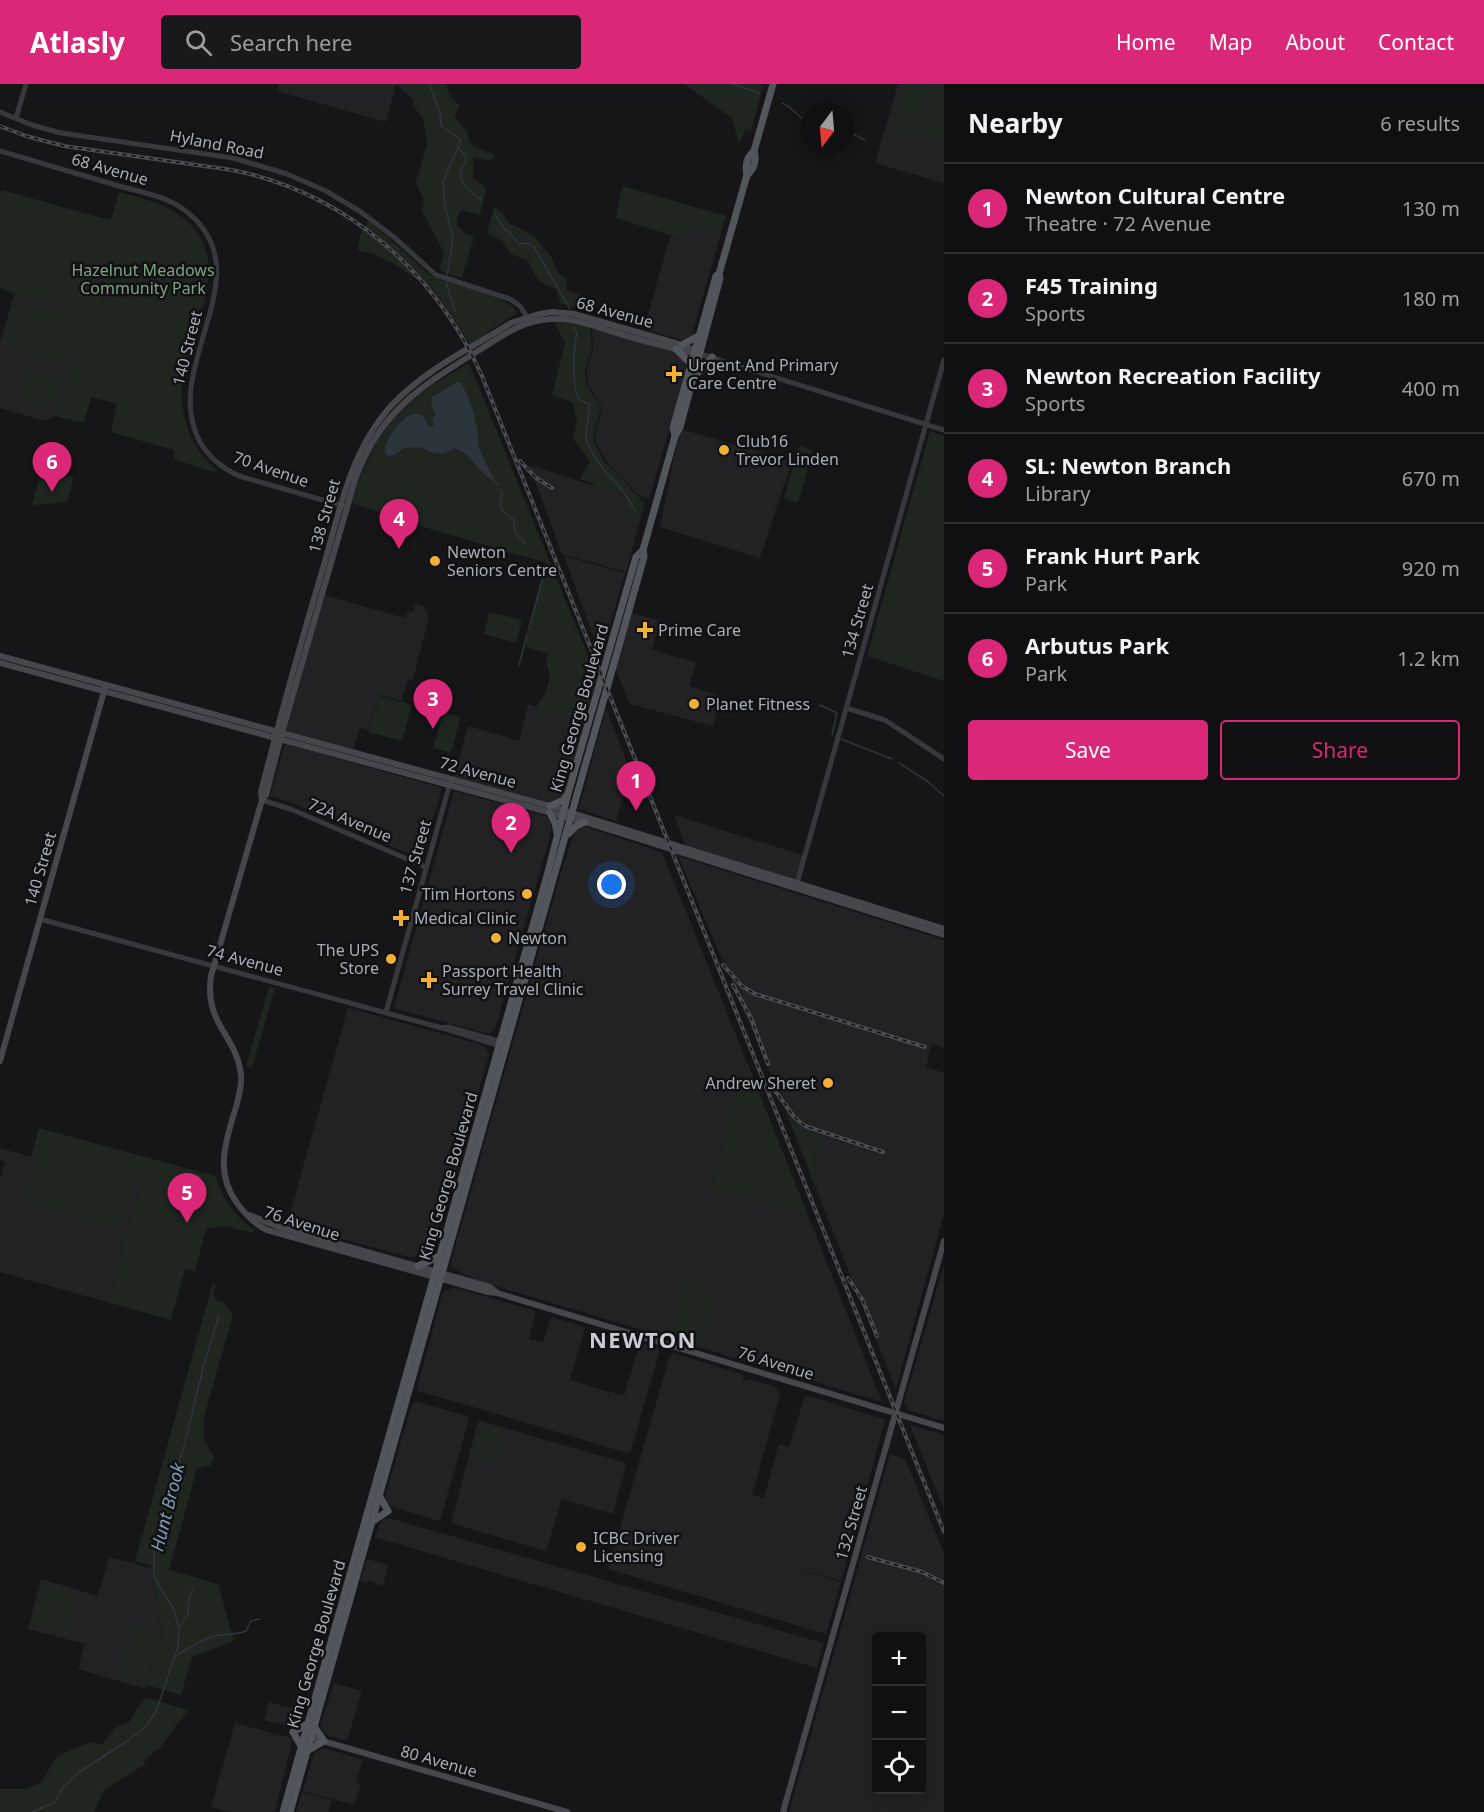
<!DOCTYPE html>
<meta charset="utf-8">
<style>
body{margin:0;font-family:"Noto Sans",sans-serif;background:#19191b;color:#f1f3f6}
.controls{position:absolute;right:18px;bottom:18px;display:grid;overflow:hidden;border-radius:6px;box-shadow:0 3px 15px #0003}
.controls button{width:54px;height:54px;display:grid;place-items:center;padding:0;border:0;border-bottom:2px solid #303032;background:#101012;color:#f1f3f6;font:30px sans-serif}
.compass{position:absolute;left:800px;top:18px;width:54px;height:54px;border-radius:50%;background:#101012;box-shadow:0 3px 15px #0003;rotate:196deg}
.you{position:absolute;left:612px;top:801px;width:21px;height:21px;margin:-15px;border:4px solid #fff;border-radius:50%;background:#1a73e8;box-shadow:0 0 0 9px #1a73e833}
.badge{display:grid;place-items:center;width:39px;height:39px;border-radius:50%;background:#db2777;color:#fff;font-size:20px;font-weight:700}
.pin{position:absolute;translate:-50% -50px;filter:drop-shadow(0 2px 3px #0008)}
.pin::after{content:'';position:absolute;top:32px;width:21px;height:18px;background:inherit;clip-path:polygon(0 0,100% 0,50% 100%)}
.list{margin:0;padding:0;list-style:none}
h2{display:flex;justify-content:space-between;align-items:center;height:78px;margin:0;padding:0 24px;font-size:26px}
h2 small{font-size:20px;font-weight:400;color:#9c9d9f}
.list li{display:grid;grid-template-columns:39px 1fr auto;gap:18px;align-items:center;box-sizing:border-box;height:90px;padding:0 24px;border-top:2px solid #303032}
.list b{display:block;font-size:22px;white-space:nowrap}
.list p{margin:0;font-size:20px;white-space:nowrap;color:#9c9d9f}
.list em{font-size:20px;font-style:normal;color:#9c9d9f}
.actions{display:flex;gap:12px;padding:18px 24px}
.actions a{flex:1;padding:14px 0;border:2px solid #db2777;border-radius:6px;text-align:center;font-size:21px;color:#db2777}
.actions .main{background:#db2777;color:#fff}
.icon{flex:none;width:33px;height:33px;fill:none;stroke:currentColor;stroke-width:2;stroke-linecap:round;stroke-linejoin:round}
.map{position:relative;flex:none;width:944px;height:1728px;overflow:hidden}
header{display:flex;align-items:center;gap:36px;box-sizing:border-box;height:84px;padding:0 30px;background:#db2777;color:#fff}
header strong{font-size:28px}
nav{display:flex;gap:33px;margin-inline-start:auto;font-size:21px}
.search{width:420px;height:54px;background:#19191b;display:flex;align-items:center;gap:15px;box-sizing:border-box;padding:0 21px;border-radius:6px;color:#9c9d9f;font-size:22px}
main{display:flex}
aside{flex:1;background:#101012}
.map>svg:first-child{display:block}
.built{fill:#222225;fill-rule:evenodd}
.green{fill:#1e261f}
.water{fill:#2c353c}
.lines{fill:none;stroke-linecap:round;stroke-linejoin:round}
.stream{stroke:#2c353c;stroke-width:1.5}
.tertiary{stroke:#37383d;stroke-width:5}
.secondary{stroke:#45474d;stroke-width:6}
.primary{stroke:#53555c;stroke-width:7}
.rail-casing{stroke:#4a4c52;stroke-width:4}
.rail{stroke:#111113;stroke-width:1.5;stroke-dasharray:4.5;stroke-linecap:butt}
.poi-dot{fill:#f2b134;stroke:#111113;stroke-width:2}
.labels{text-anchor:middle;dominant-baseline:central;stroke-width:5;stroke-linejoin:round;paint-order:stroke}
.street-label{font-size:16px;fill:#a8adb8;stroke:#111113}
.park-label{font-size:16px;fill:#7fa381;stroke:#111113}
.poi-label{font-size:16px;fill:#a8adb8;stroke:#111113;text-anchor:start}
.water-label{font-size:18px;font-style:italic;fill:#7f9bb3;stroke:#111113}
.district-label{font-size:22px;font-weight:bold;letter-spacing:1.5px;fill:#c9ccd4;stroke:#111113}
</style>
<header>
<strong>Atlasly</strong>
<div class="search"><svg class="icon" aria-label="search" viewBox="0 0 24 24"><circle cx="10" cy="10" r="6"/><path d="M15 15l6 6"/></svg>Search here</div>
<nav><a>Home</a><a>Map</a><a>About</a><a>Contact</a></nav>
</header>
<main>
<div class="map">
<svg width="944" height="1728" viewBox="0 0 944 1728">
<rect width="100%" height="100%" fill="#161618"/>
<!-- built -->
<g class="built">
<path d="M279,0H396L386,38L277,7Z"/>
<path d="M898,0H944V99L875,79Z"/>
<path d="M690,140L721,149L690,258L644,245L670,152L683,155Z"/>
<path d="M15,208L86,228L57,331L45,337L0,324V258Z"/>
<path d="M592,242L676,266L685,277L686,288L649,415L637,410L618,388L608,380L594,355L602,325L588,300L587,286L593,264Z"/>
<path d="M680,345L792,377L760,474L660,443Z"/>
<path d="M529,381L645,418L626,488L562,470Z"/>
<path d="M564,472L625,489L601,573Z"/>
<path d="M321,510L405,534L408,527L413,528L415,519L424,522L429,533L413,595L408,596L401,617L379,611L369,646L360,644L353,666L284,648Z"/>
<path d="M630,528L660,537L652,565L696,579L689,602L721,612L713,642L629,620L615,583Z"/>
<path d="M528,620L585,637L567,707L561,714L549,718L454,693L468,642L519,657Z"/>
<path d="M606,624L634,697L625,707L616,737L579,725Z"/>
<path d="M286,660L442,704L421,775L288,717L270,712L284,662Z"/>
<path d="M454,707L546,732L551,739V749L495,945L489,950L394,924Z"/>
<path d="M674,731L803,771L797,797L685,761Z"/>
<path d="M586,743L662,768L746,976L710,1104L808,1131L882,1318L482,1198L452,1184V1174L559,795L574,749L577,745Z"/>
<path d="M678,772L944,856V964L932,960L926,983L944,989V1129L896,1305L818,1110L814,1084L820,1046L808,1041L793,1030L778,1007Z"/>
<path d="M348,924L479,960L486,964L489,971L432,1165L425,1173H409L287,1140Z"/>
<path d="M0,1064L139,1103L107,1218L0,1188V1096L5,1078L0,1076Z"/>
<path d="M944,1180V1337L908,1326L904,1319Z"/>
<path d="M455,1204L536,1227L529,1255L543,1259L551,1233L585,1243L570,1296L609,1308L602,1332L610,1308L624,1311L640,1259L658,1264L659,1269L630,1370L467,1321L469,1313L466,1321L418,1307L417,1304L443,1208Z"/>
<path d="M673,1269L744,1291L743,1298L749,1295L776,1303L780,1311L752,1411L764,1414L779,1360L789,1363L805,1311L884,1335V1340L841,1497L747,1470L841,1498L826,1550L608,1485L670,1271Z"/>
<path d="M415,1317L467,1332L469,1335L441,1434L438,1437L391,1422L387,1417L386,1410L411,1322Z"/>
<path d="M478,1337H481L625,1379L626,1381L613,1430L562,1415L546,1467L451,1439Z"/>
<path d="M910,1341L944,1351V1426Z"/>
<path d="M890,1370L905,1375L944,1469V1728H789ZM922,1552V1706H876V1552Z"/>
<path d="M389,1434L823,1559L817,1584L374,1453L382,1436Z"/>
<path d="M109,1473L151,1484L162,1549L146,1605L78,1585L85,1560L28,1545L41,1495L98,1512Z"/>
<path d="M367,1475L388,1481L383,1502L369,1497L368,1499L360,1497Z"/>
<path d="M334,1599L362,1607L347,1657L325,1650L320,1642Z"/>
<path d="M269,1618L304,1627L301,1638L296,1642H290L264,1636Z"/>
<path d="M235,1639L291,1654L292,1657L275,1728H230L211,1723Z"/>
<path d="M324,1664L363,1676L356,1699L361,1700L354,1721L303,1707L313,1672L315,1667Z"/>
<path d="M302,1708L332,1716L328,1728H296Z"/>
</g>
<!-- green -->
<g class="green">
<path d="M396,0H446L450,12L460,22L454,33L467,47L469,57L473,62L495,71L491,77L473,73V94L485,103L486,106L480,131L462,126L458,130L457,142L466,150L474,152L462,194L442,188L440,184L444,169L422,127L424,116L416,99L427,59L423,34L413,22L414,16Z"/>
<path d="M684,0H758L763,2L751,47L746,45L739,60L732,34Z"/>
<path d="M903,0L929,1L916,51L891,45Z"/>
<path d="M932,2L944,5L943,59L919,52Z"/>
<path d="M622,102L726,132L721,149L690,140L683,155L616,134Z"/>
<path d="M2,106L109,136L112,133L119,108C136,113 156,117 171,126C246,170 187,243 182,302C180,335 192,366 218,387H215L216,389L174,375V366L114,349L111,346L117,320L91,313L84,339L58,333L57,331L85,228L61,221L23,214L0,204V111Z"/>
<path d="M494,123L502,129L509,139L533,151L552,174L557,187L566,195L567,206L580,211L577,224L560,219L557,206C538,198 536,196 528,177L511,170L502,157L487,149Z"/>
<path d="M369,137L430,191L439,195C457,201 511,212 517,229L470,260L447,224L433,206L392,179L374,170L357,166L361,148Z"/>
<path d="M16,217L51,227L57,223L82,231L68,280L3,261Z"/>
<path d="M563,235L590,243L592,264L585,287L587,301L602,326H600L593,356L605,379L620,391L634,409L641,414L638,433L633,432L627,423L623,410L596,405L594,400L580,395L590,377L573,355L577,338L573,319L552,311L565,259L553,236Z"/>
<path d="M469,279L597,594L584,638L537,625V621C543,615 551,598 549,589C547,580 545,579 548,570L527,563L524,557L546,479L407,438L352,419C374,343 402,317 469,279Z"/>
<path d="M28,287L62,296L54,323L21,313Z"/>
<path d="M930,347L944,352V597L867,572Z"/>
<path d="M799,362L813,366L798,419L784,414Z"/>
<path d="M42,384L74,393L67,418L32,421Z"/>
<path d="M489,528L522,536L516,559L484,550Z"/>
<path d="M379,612L412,621L402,657L369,648Z"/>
<path d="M443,629L461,633L451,669L433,664Z"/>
<path d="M269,903L275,904L252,984L246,982Z"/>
<path d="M746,976L808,1131L710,1104Z"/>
<path d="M778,1007C788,1026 800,1038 820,1046L814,1084L818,1110Z"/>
<path d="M39,1044L215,1092C224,1115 233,1131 254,1145L253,1149L224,1142L206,1145L195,1187L185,1185L171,1236L107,1218L139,1103L31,1073Z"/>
<path d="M37,1076L133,1103L122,1145L25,1119Z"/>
<path d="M686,1191L691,1192L712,1210L711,1240H707L700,1262L669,1254Z"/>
<path d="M213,1198L216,1202L213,1207C213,1214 217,1218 223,1218L233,1231L204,1333V1356L214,1373L211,1381L197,1385L169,1486L218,1500L234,1557L192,1573L181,1611L147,1601L162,1549L151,1481L135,1477Z"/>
<path d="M482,1341L505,1347L497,1377L473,1370Z"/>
<path d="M44,1499L76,1508L64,1549L32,1540Z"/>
<path d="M133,1543L160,1550L146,1598L119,1591Z"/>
<path d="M146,1614L188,1626L159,1665L145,1675L144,1681L104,1706L94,1728H0V1705H25L41,1699L56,1673L90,1658L102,1661L115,1644L130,1638L136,1626Z"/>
</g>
<!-- water -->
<path class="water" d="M457,298L462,299L472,324L478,348V362L495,398L484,390L466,370L455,364L443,370L430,368L421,363L404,364L394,371L389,372L385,369C384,351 419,308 428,343L435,342L432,334L436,331L432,323L431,314Z"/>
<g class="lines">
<!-- stream -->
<g class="stream">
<path d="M429,0L440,28L441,42L461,56L458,64L465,71L466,78C465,81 462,83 461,87C457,99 473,109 481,116"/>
<path d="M733,0L759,9"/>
<path d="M782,19C793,23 799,34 809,40"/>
<path d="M845,46L865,56"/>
<path d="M495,131L505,146L508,147L519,160L528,159L534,163L570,225"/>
<path d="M447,192L453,153L445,123L443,97L458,64"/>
<path d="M446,199L455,227"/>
<path d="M573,243L577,249C574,262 571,306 580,316C581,316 588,320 589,320C591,334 583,345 587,358C597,386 624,400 635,428"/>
<path d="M495,398L498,401"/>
<path d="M500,405L502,409C498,426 501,426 514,436L515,449L526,460"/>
<path d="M529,545L543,493"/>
<path d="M519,581L527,551"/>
<path d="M820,621L837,629L832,651"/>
<path d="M841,655L892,675"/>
<path d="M899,679L927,697L944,712"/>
<path d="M180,1543L188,1529L189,1514L193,1505"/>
<path d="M175,1573C181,1568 201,1557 208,1554C220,1549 234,1552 246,1547L251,1537L260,1535"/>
<path d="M33,1728L55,1718L64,1702L82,1686L126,1658L143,1645L150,1637L157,1625L178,1562L179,1545L174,1526L154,1493V1461L185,1359L203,1284L219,1231"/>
</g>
<!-- tertiary -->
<g class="tertiary">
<path d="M0,28L32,41L61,49L233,74L287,90L326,107L361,128L395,154L436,191L510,215L520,222L529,236"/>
<path d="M16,34L26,0"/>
<path d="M0,67C40,79 79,90 119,102C140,108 165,112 183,125C268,186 160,281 199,356C208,373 222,384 239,392L347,423"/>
<path d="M700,270L944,346"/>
<path d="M846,624L885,636L944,675"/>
<path d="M262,716L293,726L426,783"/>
<path d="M796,803L944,276"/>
<path d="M40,835L442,944L448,943L502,958"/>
<path d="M386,928L450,699"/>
<path d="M443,944L500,962"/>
</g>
<!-- secondary -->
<g class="secondary">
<path d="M699,269L682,261L574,230L553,228L539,230L511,239C471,264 424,286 391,322C350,367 340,427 323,484C301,558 280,633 261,708L262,716L211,892C204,941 237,951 241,991C242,1002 239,1012 236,1023C226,1056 214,1088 237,1119C245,1130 254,1140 267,1146L488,1208L497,1209L944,1344"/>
<path d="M0,572L550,722L944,845"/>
<path d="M0,579L585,738L944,851"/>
<path d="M262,716L266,711L283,645L355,396C379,327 422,302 481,265C503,251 524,236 551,235C574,233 596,243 617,249C640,256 664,262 687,268L694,267"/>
<path d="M0,977L105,604"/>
<path d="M249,1131L279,1143L490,1203L496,1208"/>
<path d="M309,1653L567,1728"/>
<path d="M783,1728L944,1157"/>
</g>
<!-- primary -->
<g class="primary">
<path d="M747,91C754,85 757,76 754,67"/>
<path d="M682,261L698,252"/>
<path d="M676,265L690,279"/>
<path d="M694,291L702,286L712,273"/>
<path d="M675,352L673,344L711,210L716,192L719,190L747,91C745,82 747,73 754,67L773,0"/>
<path d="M550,722L564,716L566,712"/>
<path d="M550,729L555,739L557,749"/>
<path d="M568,750L576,742L585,738"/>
<path d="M418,1182L440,1172"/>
<path d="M373,1437L388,1427L379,1411"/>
<path d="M301,1662L293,1648L307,1640"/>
<path d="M307,1667L324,1657L314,1642"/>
<path d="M283,1728L548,788L568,710L636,473L643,466"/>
<path d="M290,1728L644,473L643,466L675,352L680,343L720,194L719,190"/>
</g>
<defs>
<g id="rail">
<path d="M0,42L26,52L64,62L232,86C346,109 435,187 482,292L944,1448"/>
<path d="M520,377L535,393L552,404"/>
<path d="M723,881L742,902L755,910L925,963"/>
<path d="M733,901L751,934L768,980"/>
<path d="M773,1004L795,1034L805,1042L883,1068"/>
<path d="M848,1194L862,1215L877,1252"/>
<path d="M868,1473L922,1488L944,1499"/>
</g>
</defs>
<!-- rail casing -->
<use href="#rail" class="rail-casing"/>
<!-- rail -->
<use href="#rail" class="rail"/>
</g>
<!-- markers -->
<g class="poi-dot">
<path d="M671 281h6v6h6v6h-6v6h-6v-6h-6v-6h6z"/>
<circle cx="724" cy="366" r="6"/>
<circle cx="435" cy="477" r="6"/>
<path d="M642 537h6v6h6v6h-6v6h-6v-6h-6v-6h6z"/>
<circle cx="694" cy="620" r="6"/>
<circle cx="527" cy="810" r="6"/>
<path d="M398 825h6v6h6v6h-6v6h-6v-6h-6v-6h6z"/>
<circle cx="496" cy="854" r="6"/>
<circle cx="391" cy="875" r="6"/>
<path d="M426 887h6v6h6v6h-6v6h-6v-6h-6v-6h6z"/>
<circle cx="828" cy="999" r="6"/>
<circle cx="581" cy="1463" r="6"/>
</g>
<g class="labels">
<!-- street labels -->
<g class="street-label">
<text transform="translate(217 60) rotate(11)">Hyland Road</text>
<text transform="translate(110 85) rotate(16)">68 Avenue</text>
<text transform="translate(615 228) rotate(15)">68 Avenue</text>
<text transform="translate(187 264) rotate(-76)">140 Street</text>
<text transform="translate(271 385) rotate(19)">70 Avenue</text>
<text transform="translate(324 432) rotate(-74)">138 Street</text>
<text transform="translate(857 537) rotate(-74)">134 Street</text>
<text transform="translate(579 624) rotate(-74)">King George Boulevard</text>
<text transform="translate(478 688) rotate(15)">72 Avenue</text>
<text transform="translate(350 736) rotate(23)">72A Avenue</text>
<text transform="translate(415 773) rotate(-74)">137 Street</text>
<text transform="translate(40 785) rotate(-74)">140 Street</text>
<text transform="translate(245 876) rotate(15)">74 Avenue</text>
<text transform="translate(448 1092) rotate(-74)">King George Boulevard</text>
<text transform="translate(302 1139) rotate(18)">76 Avenue</text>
<text transform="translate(776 1279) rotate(17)">76 Avenue</text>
<text transform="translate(851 1439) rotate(-74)">132 Street</text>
<text transform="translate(316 1560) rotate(-74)">King George Boulevard</text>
<text transform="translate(439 1677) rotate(16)">80 Avenue</text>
</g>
<!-- park labels -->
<g class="park-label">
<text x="143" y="186">Hazelnut Meadows<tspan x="143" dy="18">Community Park</tspan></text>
</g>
<!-- poi labels -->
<g class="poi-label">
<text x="688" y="281">Urgent And Primary<tspan x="688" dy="18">Care Centre</tspan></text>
<text x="736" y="357">Club16<tspan x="736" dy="18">Trevor Linden</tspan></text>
<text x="447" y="468">Newton<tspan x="447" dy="18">Seniors Centre</tspan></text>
<text x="658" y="546">Prime Care</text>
<text x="706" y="620">Planet Fitness</text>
<text x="515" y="810" text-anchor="end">Tim Hortons</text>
<text x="414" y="834">Medical Clinic</text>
<text x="508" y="854">Newton</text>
<text x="379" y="866" text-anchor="end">The UPS<tspan x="379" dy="18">Store</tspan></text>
<text x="442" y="887">Passport Health<tspan x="442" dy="18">Surrey Travel Clinic</tspan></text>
<text x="816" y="999" text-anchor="end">Andrew Sheret</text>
<text x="593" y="1454">ICBC Driver<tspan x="593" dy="18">Licensing</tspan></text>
</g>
<!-- water labels -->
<g class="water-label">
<text transform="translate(167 1423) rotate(-76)">Hunt Brook</text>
</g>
<!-- district labels -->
<g class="district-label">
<text x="643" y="1255">NEWTON</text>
</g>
</g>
</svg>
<div class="controls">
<button>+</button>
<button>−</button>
<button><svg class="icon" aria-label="locate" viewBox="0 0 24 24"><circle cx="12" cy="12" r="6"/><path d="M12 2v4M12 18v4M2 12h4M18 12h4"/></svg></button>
</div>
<svg class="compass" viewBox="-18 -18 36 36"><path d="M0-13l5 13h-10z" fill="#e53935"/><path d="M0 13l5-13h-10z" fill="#9c9d9f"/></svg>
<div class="you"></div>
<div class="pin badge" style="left:636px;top:727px">1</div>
<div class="pin badge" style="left:511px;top:769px">2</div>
<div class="pin badge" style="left:433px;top:645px">3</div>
<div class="pin badge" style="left:399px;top:465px">4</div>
<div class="pin badge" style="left:187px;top:1139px">5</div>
<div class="pin badge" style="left:52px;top:408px">6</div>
</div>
<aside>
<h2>Nearby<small>6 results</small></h2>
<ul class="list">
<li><span class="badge">1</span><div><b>Newton Cultural Centre</b><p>Theatre · 72 Avenue</p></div><em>130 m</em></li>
<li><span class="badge">2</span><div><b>F45 Training</b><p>Sports</p></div><em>180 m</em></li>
<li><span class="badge">3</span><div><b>Newton Recreation Facility</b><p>Sports</p></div><em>400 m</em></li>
<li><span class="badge">4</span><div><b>SL: Newton Branch</b><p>Library</p></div><em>670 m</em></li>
<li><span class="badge">5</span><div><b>Frank Hurt Park</b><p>Park</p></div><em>920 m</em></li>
<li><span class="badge">6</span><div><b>Arbutus Park</b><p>Park</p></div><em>1.2 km</em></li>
</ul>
<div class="actions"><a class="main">Save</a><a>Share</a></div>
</aside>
</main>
